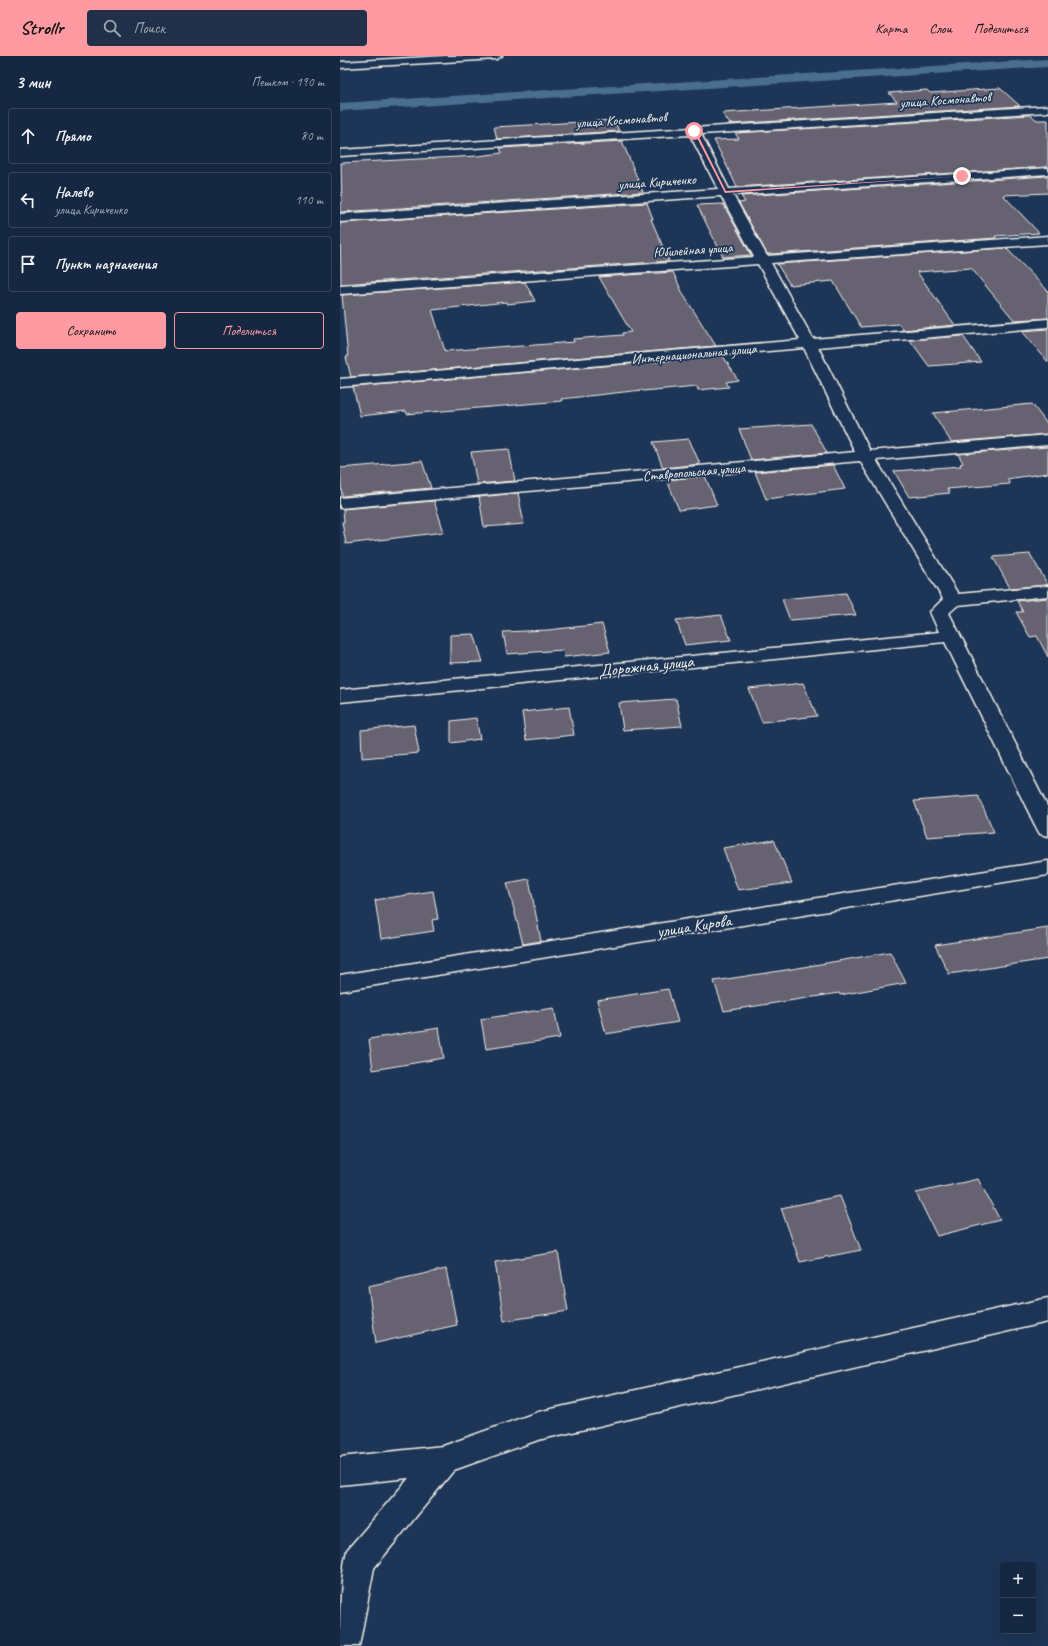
<!DOCTYPE html>
<html lang="ru">
<meta charset="utf-8">
<style>
body{margin:0;font-family:Caveat,sans-serif;background:#1f3048;color:#f1f3f6}
.controls{position:absolute;right:12px;bottom:12px;display:grid;overflow:hidden;border-radius:4px;box-shadow:0 4px 16px #0002}
.controls button{width:36px;height:36px;display:grid;place-items:center;padding:0;border:0;border-bottom:1px solid #35445a;background:#162841;color:#f1f3f6;font:20px sans-serif}
.stop{position:absolute;width:12px;height:12px;margin:-9px;border:3px solid #ff9aa2;border-radius:50%;background:#fff}
.stop.end{background:#ff9aa2;border-color:#fff;box-shadow:0 1px 4px #0008}
.list{margin:0;padding:0;list-style:none}
h2{display:flex;justify-content:space-between;align-items:center;height:52px;margin:0;padding:0 16px;font-size:17px}
h2 small{font-size:13px;font-weight:400;color:#9ea6b1}
.list li{display:grid;grid-template-columns:26px 1fr auto;gap:12px;align-items:center;box-sizing:border-box;height:56px;margin:0 8px 8px;padding:0 8px;border:1px solid #35445a;border-radius:4px}
.list b{display:block;font-size:15px;white-space:nowrap}
.list p{margin:0;font-size:13px;white-space:nowrap;color:#9ea6b1}
.list em{font-size:13px;font-style:normal;color:#9ea6b1}
.actions{display:flex;gap:8px;padding:12px 16px}
.actions a{flex:1;padding:9px 0;border:1px solid #ff9aa2;border-radius:4px;text-align:center;font-size:14px;color:#ff9aa2}
.actions .main{background:#ff9aa2;color:#111}
.icon{flex:none;width:22px;height:22px;fill:none;stroke:currentColor;stroke-width:2;stroke-linecap:round;stroke-linejoin:round}
.map{position:relative;flex:none;width:708px;height:1590px;overflow:hidden}
header{display:flex;align-items:center;gap:24px;box-sizing:border-box;height:56px;padding:0 20px;background:#ff9aa2;color:#111}
header strong{font-size:19px}
nav{display:flex;gap:22px;margin-inline-start:auto;font-size:14px}
.search{width:280px;height:36px;background:#1f3048;display:flex;align-items:center;gap:10px;box-sizing:border-box;padding:0 14px;border-radius:4px;color:#9ea6b1;font-size:15px}
main{display:flex}
aside{flex:1;background:#162841}
.map>svg:first-child{display:block}
.lines{fill:none;stroke-linecap:round;stroke-linejoin:round}
.canal{fill:#486e90;fill-rule:evenodd}
.building{fill:#666272;stroke:#f4f1e8}
.minor-casing{stroke:#f4f1e8;stroke-width:3}
.minor{fill:#1d3557;fill-rule:evenodd}
.route{fill:#ff9aa2}
.labels{text-anchor:middle;dominant-baseline:central;stroke-width:3.5;stroke-linejoin:round;paint-order:stroke}
.far-street-label{font-size:14px;fill:#f4f1e8;stroke:#1d3557}
.street-label{font-size:17px;fill:#f4f1e8;stroke:#1d3557}
</style>
<header>
<strong>Strollr</strong>
<div class="search"><svg class="icon" aria-label="search" viewBox="0 0 24 24"><circle cx="10" cy="10" r="6"/><path d="M15 15l6 6"/></svg>Поиск</div>
<nav><a>Карта</a><a>Слои</a><a>Поделиться</a></nav>
</header>
<main>
<aside>
<h2>3 мин<small>Пешком · 190 m</small></h2>
<ul class="list">
<li><svg class="icon" aria-label="ahead" viewBox="0 0 24 24"><path d="M12 20V5M6 11l6-6 6 6"/></svg><div><b>Прямо</b></div><em>80 m</em></li>
<li><svg class="icon" aria-label="left" viewBox="0 0 24 24"><path d="M17 20v-9H6M10 6l-5 5 5 5"/></svg><div><b>Налево</b><p>улица Кириченко</p></div><em>110 m</em></li>
<li><svg class="icon" aria-label="arrive" viewBox="0 0 24 24"><path d="M6 21V4h12l-3 4 3 4H6"/></svg><div><b>Пункт назначения</b></div></li>
</ul>
<div class="actions"><a class="main">Сохранить</a><a>Поделиться</a></div>
</aside>
<div class="map">
<svg width="708" height="1590" viewBox="0 0 708 1590">
<rect width="100%" height="100%" fill="#1d3557"/>
<filter id="ink" filterUnits="userSpaceOnUse"><feTurbulence type="fractalNoise" baseFrequency=".025" numOctaves="2"/><feDisplacementMap in="SourceGraphic" scale="8" xChannelSelector="R" yChannelSelector="G"/><feConvolveMatrix kernelMatrix="1 2 1 2 8 2 1 2 1" color-interpolation-filters="sRGB"/></filter>
<g filter="url(#ink)">
<g class="lines">
<!-- canal -->
<path class="canal" d="M708,3V11L0,55V47Z"/>
</g>
<!-- building -->
<g class="building">
<path d="M660,32L680,50L390,68L382,57L557,46L549,37L587,34L590,37Z"/>
<path d="M690,59L697,64H708V111L397,131L374,84L399,83L395,77Z"/>
<path d="M274,64L279,75L157,83L154,71Z"/>
<path d="M282,85L303,136L0,156V147H2L1,107L138,100L162,97L160,92Z"/>
<path d="M708,120V137L663,139L699,177L655,180L656,182L431,198H427L399,147L405,146L401,140Z"/>
<path d="M307,147L313,163H311L329,205L1,228L0,167Z"/>
<path d="M383,148L411,199L383,201L357,149Z"/>
<path d="M666,192L708,235V262L674,264L631,212L577,216L615,269L563,274L559,268L521,271L493,225L450,229L437,208Z"/>
<path d="M333,216L343,238L376,290L11,321L6,301H8L2,239L185,226L195,245L167,248L166,246L92,254L105,295L169,290V291L234,286L233,283L283,279L282,277L291,276L259,221Z"/>
<path d="M708,273V306L682,275Z"/>
<path d="M623,280L641,306L589,310L570,284Z"/>
<path d="M383,300L398,324L386,326L389,331L358,334L357,330L303,335L302,334L221,343L222,345L67,358L66,355L20,360L13,331Z"/>
<path d="M692,348L708,369V378L611,386L593,357Z"/>
<path d="M471,368L487,397L411,404L399,373Z"/>
<path d="M349,383L360,408L323,412L313,386Z"/>
<path d="M708,391V417L667,423L670,428L607,433L610,437L569,441L554,415L621,410L620,408L623,407L618,398Z"/>
<path d="M169,393L175,425L137,428L131,396Z"/>
<path d="M82,405L91,432L2,440L0,412Z"/>
<path d="M493,409L505,433L426,443L415,416Z"/>
<path d="M365,420L377,449L339,454L327,424Z"/>
<path d="M178,437L184,468L144,471L139,441Z"/>
<path d="M94,445L104,476L6,488L2,466H4L3,453Z"/>
<path d="M690,498L708,529L670,532L653,501Z"/>
<path d="M506,537L516,559L450,564L442,543Z"/>
<path d="M708,542V601L697,580L690,581L676,556H683L677,545Z"/>
<path d="M381,559L391,584L345,589L336,564Z"/>
<path d="M262,568L270,596L224,601L223,594L167,598L163,576L208,574Z"/>
<path d="M134,578L143,606L110,607V579Z"/>
<path d="M463,627L477,660L422,666L409,633Z"/>
<path d="M336,643L342,670L283,674L279,647Z"/>
<path d="M229,651L234,679L186,684L182,656Z"/>
<path d="M136,662L140,683L111,687V665Z"/>
<path d="M74,669L79,697L22,702L21,674Z"/>
<path d="M638,740L654,776L587,781L574,745Z"/>
<path d="M434,784L452,827L398,834L383,792Z"/>
<path d="M189,823L201,885L183,888L167,827Z"/>
<path d="M93,835L98,863L92,864L94,875L41,883L35,844Z"/>
<path d="M708,872V903L609,918L595,889Z"/>
<path d="M550,896L566,927L500,939L499,937L384,955L374,925L446,914Z"/>
<path d="M328,933L338,966L266,978L257,944Z"/>
<path d="M214,952L220,982L146,993L141,963Z"/>
<path d="M99,972L104,1002L33,1014L29,983Z"/>
<path d="M638,1123L660,1164L597,1180L576,1137Z"/>
<path d="M500,1140L521,1194L460,1206L441,1152Z"/>
<path d="M218,1196L228,1255L164,1265L155,1206Z"/>
<path d="M106,1213L117,1269L36,1287L28,1230Z"/>
</g>
<g class="lines">
<defs>
<g id="minor">
<path d="M105,0H162L157,3L0,12V6Z"/>
<path d="M708,50V56L361,78L389,133L708,112V118L393,139L427,200L708,180V188L431,207L473,283L708,263V271L478,291L530,395L708,379V389L536,404L618,538L708,530V540L618,549L609,557L708,752V780L700,778L697,773L605,586L0,646V634L599,576L590,556L603,543L520,405L0,452V442L515,396L464,292L0,331V323L460,284L418,208L0,238V230L414,201L381,140L0,166V158L378,133L350,79L0,100V94Z"/>
<path d="M708,805V819L0,935V919Z"/>
<path d="M708,1242V1266L198,1384L114,1414L34,1512L19,1590H0C0,1559 0,1523 7,1494L69,1422L0,1429V1401L103,1390L198,1356Z"/>
</g>
</defs>
<!-- minor casing -->
<use href="#minor" class="minor-casing"/>
<!-- minor -->
<use href="#minor" class="minor"/>
</g>
</g>
<!-- route -->
<path class="route" d="M353,74L356,75L386,135L624,120L385,137Z"/>
<g class="labels">
<!-- far-street labels -->
<g class="far-street-label">
<text transform="translate(605 44) rotate(-4)">улица Космонавтов</text>
<text transform="translate(281 64) rotate(-4)">улица Космонавтов</text>
<text transform="translate(317 126) rotate(-4)">улица Кириченко</text>
<text transform="translate(353 194) rotate(-4)">Юбилейная улица</text>
<text transform="translate(354 298) rotate(-5)">Интернациональная улица</text>
<text transform="translate(354 416) rotate(-5)">Ставропольская улица</text>
</g>
<!-- street labels -->
<g class="street-label">
<text transform="translate(306 610) rotate(-6)">Дорожная улица</text>
<text transform="translate(354 870) rotate(-9)">улица Кирова</text>
</g>
</g>
</svg>
<div class="controls">
<button>+</button>
<button>−</button>
</div>
<div class="stop" style="left:354px;top:75px"></div>
<div class="stop end" style="left:622px;top:120px"></div>
</div>
</main>
